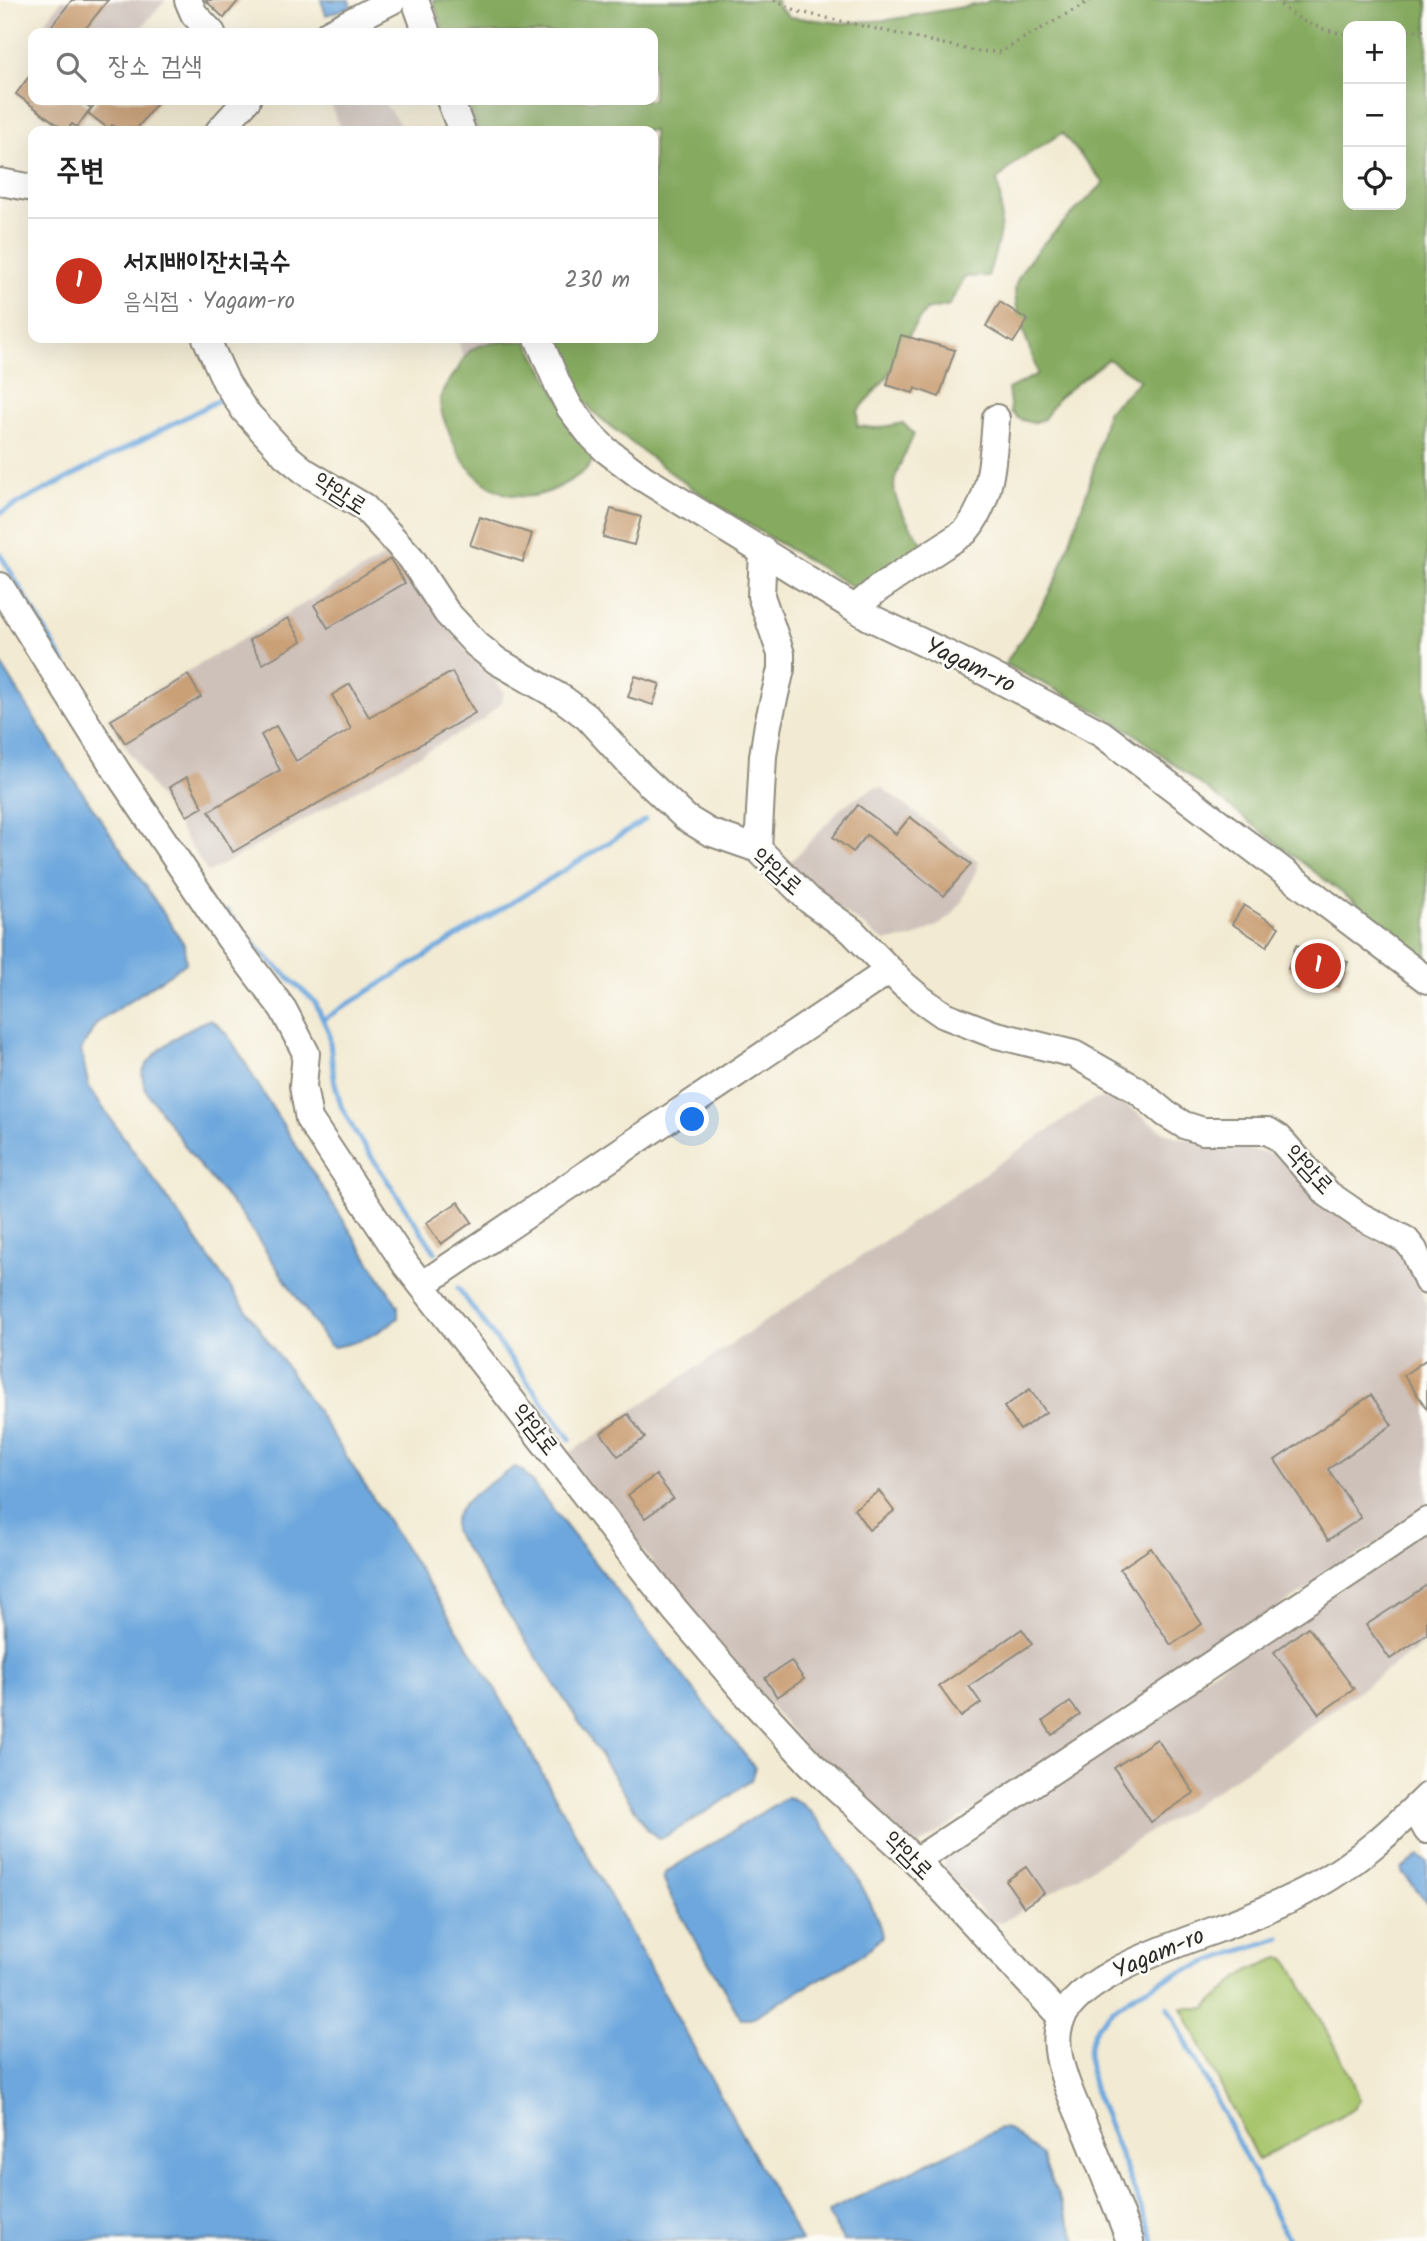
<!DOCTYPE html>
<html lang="ko">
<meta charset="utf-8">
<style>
body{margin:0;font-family:Kalam,"Poor Story",sans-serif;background:#f6f6f6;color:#222}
.controls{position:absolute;right:21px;top:21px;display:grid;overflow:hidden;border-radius:14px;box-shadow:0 7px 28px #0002}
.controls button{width:63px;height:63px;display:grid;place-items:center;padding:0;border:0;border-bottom:2px solid #e0e0e0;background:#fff;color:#222;font:35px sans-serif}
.you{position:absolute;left:693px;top:1120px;width:24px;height:24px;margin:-18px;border:5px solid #fff;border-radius:50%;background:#1a73e8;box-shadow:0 0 0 10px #1a73e833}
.badge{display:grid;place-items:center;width:46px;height:46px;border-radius:50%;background:#c8321e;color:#fff;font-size:23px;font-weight:700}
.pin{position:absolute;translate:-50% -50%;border:4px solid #fff;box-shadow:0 2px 7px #0006}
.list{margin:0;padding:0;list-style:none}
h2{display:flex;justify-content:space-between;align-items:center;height:91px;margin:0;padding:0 28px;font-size:30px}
h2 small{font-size:23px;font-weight:400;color:#767676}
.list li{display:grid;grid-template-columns:46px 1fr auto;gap:21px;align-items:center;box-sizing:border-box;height:126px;padding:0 28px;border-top:2px solid #e0e0e0}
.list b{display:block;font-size:26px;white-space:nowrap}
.list p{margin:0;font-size:23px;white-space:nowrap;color:#767676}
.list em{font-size:23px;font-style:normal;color:#767676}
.icon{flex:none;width:38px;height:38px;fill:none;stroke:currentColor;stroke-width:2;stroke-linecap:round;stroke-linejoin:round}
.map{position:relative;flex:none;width:1427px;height:2241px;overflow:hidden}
.search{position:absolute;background:#fff;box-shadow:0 7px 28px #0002;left:28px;top:28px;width:630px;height:77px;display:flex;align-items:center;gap:18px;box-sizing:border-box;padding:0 24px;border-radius:14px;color:#767676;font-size:26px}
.panel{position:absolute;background:#fff;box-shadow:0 7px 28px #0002;left:28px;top:126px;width:630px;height:217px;border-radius:14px}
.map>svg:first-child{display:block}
.industrial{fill:#cec1ba}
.green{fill:#a8c66d;stroke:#6a784c;stroke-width:2}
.forest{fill:#86ab60;stroke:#586b46;stroke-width:2;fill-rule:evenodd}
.water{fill:#6da7dd;stroke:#4c6984;stroke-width:2}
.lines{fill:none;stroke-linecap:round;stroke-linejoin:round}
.stream{stroke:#6da7dd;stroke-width:5}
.building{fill:#caa077}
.minor-casing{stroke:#8e8a7e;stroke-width:30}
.path{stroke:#8e8a7e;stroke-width:3.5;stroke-dasharray:2 5;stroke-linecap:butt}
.minor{stroke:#fff;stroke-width:26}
.labels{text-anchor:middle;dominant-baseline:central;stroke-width:5;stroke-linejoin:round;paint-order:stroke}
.street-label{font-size:24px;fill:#2b2b2b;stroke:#fdfcf7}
</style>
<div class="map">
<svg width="1427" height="2241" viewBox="0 0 1427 2241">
<rect width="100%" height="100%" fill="#fdfcf7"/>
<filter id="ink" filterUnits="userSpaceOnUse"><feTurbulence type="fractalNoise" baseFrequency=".0143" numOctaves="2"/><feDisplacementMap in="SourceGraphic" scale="14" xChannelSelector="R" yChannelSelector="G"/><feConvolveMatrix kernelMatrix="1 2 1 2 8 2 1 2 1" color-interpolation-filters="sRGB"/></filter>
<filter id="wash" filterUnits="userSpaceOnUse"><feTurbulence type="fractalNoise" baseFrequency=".00686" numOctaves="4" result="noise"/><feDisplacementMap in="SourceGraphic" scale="28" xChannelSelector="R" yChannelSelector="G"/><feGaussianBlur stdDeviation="1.57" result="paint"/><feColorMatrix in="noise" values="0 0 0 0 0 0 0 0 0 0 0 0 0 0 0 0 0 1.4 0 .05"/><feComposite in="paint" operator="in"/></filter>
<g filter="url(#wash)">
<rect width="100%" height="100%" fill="#f2ead2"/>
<!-- industrial -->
<g class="industrial">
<path d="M62,0H166L137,33H37Z"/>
<path d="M329,100H382L405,131H341Z"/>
<path d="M458,338H520L514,342L479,346L464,357L461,352Z"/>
<path d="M396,550L470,656L496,681L504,693L501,704L481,721L208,873L107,718Z"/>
<path d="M881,787L978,861L977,868L961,903L951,916L939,925L912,938L887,941L878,938L863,925L811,891L787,866L843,806L874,788Z"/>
<path d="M1115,1097L1164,1132L1178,1137L1274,1154L1399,1249L1411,1269L1427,1306V1510L918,1846L820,1766L565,1456L1093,1100Z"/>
<path d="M1427,1526V1641L1306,1729L1191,1807L1001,1923L990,1920L948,1874L944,1865L945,1854Z"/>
</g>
<!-- green -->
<path class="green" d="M1279,1958L1285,1959L1291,1965L1351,2077L1360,2100L1354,2109L1258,2160L1182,2008H1206L1239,1977L1252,1969Z"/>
<!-- forest -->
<g class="forest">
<path d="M433,0H777L778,7L790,17L842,23L888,20L985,3L990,0H1427V958L1132,732L1088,706L1005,664L1037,615L1057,578L1089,486L1107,412L1140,380L1108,359L1058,398L1044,419L1033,423L1019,419L1011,412L1008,389L1038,374C1031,350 1015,315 1015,290C1016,262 1083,205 1104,183L1062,133L1016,162L997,180C1006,216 999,242 988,276L965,277L949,305L926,310L913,328L887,377L858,411L857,426L877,428L903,423L914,434C908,448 899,464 895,479C889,502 916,534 929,552L866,595C787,547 704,502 632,443C619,432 603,422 591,409C574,389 564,362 554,338H653V131H478L467,100H653V33H444ZM1348,26H1401V205H1348Z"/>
<path d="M527,341L593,458C590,471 572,479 561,486C510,514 467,481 449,432C445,423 440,412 440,401C441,390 452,378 458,369C463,359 468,350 479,346C494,341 512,342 527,341Z"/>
</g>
<!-- water -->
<g class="water">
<path d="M321,0H349L351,7L326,15Z"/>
<path d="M0,662L51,745L184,944L186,963L97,1023L81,1050L89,1088L312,1403L496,1690L801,2241H0Z"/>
<path d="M209,1020C225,1024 245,1063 254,1078C301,1155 350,1230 398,1306V1318C380,1333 357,1344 333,1347L328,1344L241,1214L197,1163L145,1089C144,1083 141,1078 143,1072C150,1052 190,1026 209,1020Z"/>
<path d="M515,1467L523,1471L755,1768L751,1780L722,1802L666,1836L658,1838L647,1829C585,1729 520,1631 455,1533C446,1504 495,1481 515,1467Z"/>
<path d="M787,1797C818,1801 879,1907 882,1937L863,1954L750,2019H741L673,1901L663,1877L666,1872Z"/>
<path d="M1419,1856L1427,1862V1903L1402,1872V1869Z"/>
<path d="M1000,2128L1008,2129L1041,2155L1077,2241H844L828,2214L829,2211Z"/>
</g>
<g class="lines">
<!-- stream -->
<g class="stream">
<path d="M0,513L223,398"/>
<path d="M0,554L69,671"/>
<path d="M226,911L261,952L315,1002L329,1033L334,1079L341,1106L355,1132L435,1252"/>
<path d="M324,1019L645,820"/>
<path d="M458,1288L570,1439"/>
<path d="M1168,2007L1289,2241"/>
<path d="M1154,2241L1094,2088C1088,2066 1085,2045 1098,2026C1128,1983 1230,1954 1280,1938"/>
</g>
</g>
<g id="blocks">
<!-- building -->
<g class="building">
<path d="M72,0H108L82,33H46Z"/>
<path d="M205,0H239L224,18Z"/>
<path d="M33,71V100H80L91,108L77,127L72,124L66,131L16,94Z"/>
<path d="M98,100H159L135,131H121L112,125L109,129L88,113Z"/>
<path d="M1000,302L1028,320L1013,343L986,326Z"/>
<path d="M901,335L955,350L939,397L915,388L913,393L887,385Z"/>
<path d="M611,509L641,517L634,545L603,537Z"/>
<path d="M480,517L532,534L523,562L470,545Z"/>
<path d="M390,559L405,583L328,628L314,605Z"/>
<path d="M288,618L302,641L263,664L249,640Z"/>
<path d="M452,672L475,713L233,852L209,811L280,770L261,735L276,726L296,761L351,729L332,695L350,684L369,717Z"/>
<path d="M188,675L201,697L125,743L111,720Z"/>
<path d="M635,676L660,684L653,705L628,697Z"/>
<path d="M187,777L203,807L187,816L170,787Z"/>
<path d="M858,805L896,834L910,817L971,864L944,896L867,835L853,852L833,837Z"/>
<path d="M1244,905L1279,927L1267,946L1232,924Z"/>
<path d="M1296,945L1348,962L1339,987L1288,969Z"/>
<path d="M458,1202L472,1222L441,1244L426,1223Z"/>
<path d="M1427,1359V1409L1404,1375Z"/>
<path d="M1030,1389L1046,1412L1020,1430L1004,1407Z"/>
<path d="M1371,1395L1392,1425L1328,1469L1361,1518L1328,1540L1275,1460Z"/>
<path d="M628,1414L645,1438L618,1456L601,1433Z"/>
<path d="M656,1475L673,1498L645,1518L628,1495Z"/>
<path d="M879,1491L894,1511L869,1530L854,1509Z"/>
<path d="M1151,1548L1202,1624L1171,1645L1120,1569Z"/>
<path d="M1427,1585V1634L1390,1659L1366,1625Z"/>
<path d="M1308,1627L1354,1689L1319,1714L1274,1652Z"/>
<path d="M1022,1629L1032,1644L969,1686L981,1703L961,1717L939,1686Z"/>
<path d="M791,1661L804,1679L777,1697L765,1678Z"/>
<path d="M1070,1702L1080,1715L1052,1735L1043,1721Z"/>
<path d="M1157,1739L1194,1793L1151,1822L1114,1768Z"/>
<path d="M1026,1867L1044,1893L1024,1907L1006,1881Z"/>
</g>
</g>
</g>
<g filter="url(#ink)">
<use href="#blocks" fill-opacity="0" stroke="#8e8a7e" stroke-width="2"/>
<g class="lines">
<defs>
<g id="minor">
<path d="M188,0L194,14L212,33"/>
<path d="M415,0L427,33"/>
<path d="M329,33L393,0"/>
<path d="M450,100L462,131"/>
<path d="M219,131L247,100"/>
<path d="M0,182L33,188"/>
<path d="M206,338L226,382L244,410L285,455L307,473L364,507L411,558L447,613L477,645L497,661L563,699L587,717L638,773L686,818L709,832L758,849L809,900L852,931L903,984L921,999L944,1015L993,1034L1074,1054L1137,1090L1166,1114L1184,1125L1203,1131H1268L1279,1138L1328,1194L1360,1216L1406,1240L1414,1250L1427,1281"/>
<path d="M538,338L558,385L570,408L590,434L606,450L643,478L869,617L987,673L1102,734L1427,980"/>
<path d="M0,586L118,773L230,939L283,1009L306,1053L303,1086L309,1119L406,1265L675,1610L750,1698L811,1764L916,1861L1061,2017"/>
<path d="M855,608L879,588L965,532C992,501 993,457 996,418"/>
<path d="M758,849L763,756L768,724L781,669V654L761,596L763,550"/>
<path d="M422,1285L890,970"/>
<path d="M1415,1808L1427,1830"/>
<path d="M916,1861L1427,1521"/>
<path d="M1130,2241C1117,2206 1103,2172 1089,2137C1077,2108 1053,2063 1058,2031C1065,1978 1179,1944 1223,1927C1254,1915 1286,1902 1315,1886C1357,1863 1393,1829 1427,1796"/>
</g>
</defs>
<!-- minor casing -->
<use href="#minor" class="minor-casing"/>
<!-- path -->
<g class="path">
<path d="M774,0L800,12L975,51L1000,52L1091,0"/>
<path d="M1275,0C1297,21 1318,30 1348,34"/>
<path d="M1401,31L1427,30"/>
</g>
<!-- minor -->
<use href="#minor" class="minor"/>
</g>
</g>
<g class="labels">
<!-- street labels -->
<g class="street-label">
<text transform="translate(340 494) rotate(33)">약암로</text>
<text transform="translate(970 666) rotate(26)">Yagam-ro</text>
<text transform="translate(777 872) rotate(42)">약암로</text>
<text transform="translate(1309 1170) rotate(47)">약암로</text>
<text transform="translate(535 1430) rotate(52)">약암로</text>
<text transform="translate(908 1856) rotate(45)">약암로</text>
<text transform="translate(1159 1954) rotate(-23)">Yagam-ro</text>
</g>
</g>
</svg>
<div class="controls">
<button>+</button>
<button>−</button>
<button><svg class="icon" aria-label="locate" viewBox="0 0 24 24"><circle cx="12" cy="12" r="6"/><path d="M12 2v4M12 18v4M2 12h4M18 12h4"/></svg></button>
</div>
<div class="you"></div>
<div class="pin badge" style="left:1318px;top:966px">1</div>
<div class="search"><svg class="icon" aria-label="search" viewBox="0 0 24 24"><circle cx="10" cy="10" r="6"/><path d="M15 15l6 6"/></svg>장소 검색</div>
<section class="panel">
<h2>주변<small></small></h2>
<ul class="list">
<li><span class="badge">1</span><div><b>서지배이잔치국수</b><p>음식점 · Yagam-ro</p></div><em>230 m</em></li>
</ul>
</section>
</div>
